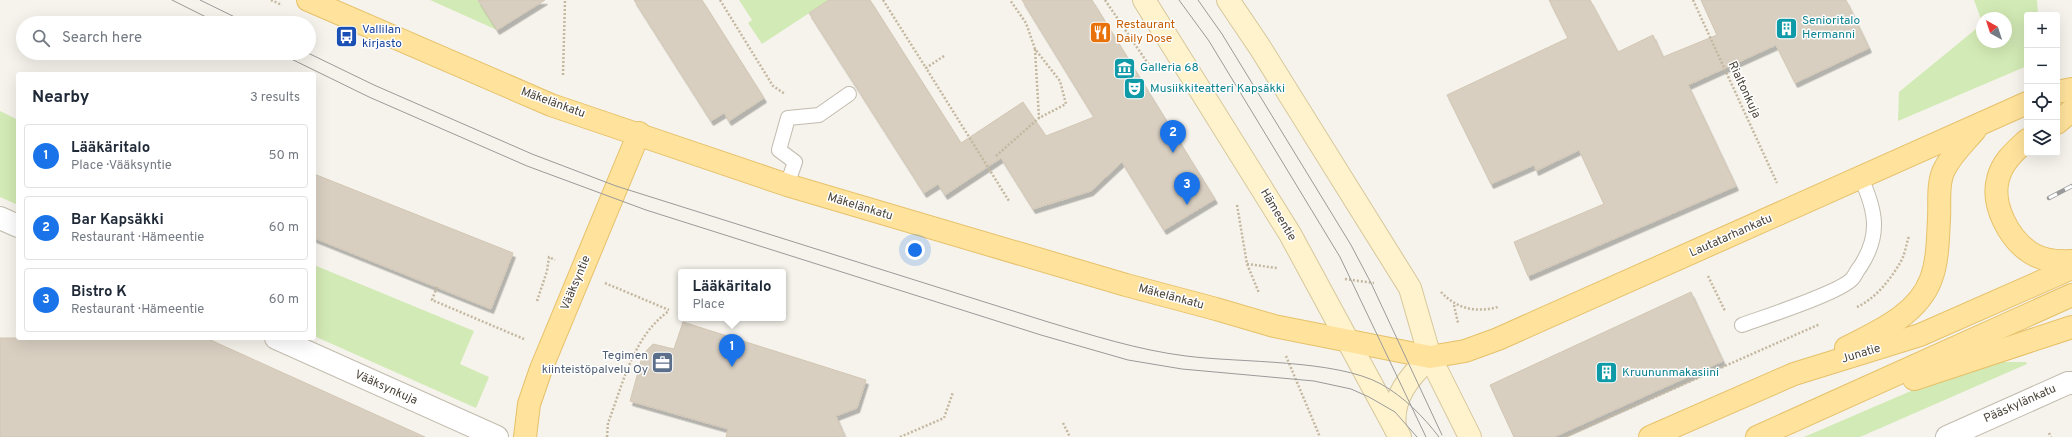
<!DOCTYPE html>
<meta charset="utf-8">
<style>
body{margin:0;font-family:Overpass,sans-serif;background:#f6f6f7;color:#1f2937}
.controls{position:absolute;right:12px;top:12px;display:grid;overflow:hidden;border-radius:4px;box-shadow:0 4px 16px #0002}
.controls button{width:36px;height:36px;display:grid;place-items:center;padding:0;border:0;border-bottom:1px solid #e0e1e3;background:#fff;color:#1f2937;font:20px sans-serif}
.compass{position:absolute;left:1976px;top:12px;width:36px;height:36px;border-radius:50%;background:#fff;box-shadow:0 4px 16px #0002;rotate:321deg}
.you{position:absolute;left:915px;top:250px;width:14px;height:14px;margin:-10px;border:3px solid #fff;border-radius:50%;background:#1a73e8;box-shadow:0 0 0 6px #1a73e833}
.badge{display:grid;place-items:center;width:26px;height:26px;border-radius:50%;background:#1a73e8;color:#fff;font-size:13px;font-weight:700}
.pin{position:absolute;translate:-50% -33px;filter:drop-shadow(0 1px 2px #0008)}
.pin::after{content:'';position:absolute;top:21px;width:14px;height:12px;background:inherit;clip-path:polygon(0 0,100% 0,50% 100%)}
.popup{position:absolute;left:678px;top:269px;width:108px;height:52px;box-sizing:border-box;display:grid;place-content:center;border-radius:4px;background:#fff;filter:drop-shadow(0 1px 3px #0005);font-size:13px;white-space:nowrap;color:#747a83}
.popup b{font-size:15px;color:#1f2937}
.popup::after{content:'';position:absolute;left:50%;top:100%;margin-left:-8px;border:8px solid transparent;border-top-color:#fff}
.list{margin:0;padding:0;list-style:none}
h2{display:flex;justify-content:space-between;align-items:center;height:52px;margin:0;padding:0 16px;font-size:17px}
h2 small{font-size:13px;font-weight:400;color:#747a83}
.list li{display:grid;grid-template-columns:26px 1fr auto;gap:12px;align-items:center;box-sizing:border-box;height:64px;margin:0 8px 8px;padding:0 8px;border:1px solid #e0e1e3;border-radius:4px}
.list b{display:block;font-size:15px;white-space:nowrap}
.list p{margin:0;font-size:13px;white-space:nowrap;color:#747a83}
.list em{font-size:13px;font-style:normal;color:#747a83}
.icon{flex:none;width:22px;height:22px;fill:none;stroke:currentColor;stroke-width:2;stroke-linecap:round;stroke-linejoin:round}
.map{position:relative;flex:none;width:2072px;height:437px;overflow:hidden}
.search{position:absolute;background:#fff;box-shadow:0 4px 16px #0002;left:16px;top:16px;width:300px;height:44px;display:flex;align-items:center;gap:10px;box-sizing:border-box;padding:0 14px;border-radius:22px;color:#747a83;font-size:15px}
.panel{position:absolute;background:#fff;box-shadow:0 4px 16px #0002;left:16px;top:72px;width:300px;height:268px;border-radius:4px}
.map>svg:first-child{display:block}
.green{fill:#d2eab5}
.building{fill:#d8cfc1;stroke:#d3c7b4;filter:url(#shadow)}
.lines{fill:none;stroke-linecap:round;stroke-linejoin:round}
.lane-casing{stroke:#c2bbae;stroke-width:16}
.street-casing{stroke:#c2bbae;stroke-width:24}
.secondary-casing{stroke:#d6c79b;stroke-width:24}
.primary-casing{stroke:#e6c16a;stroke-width:24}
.path{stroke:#c4b79f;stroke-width:2.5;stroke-dasharray:2 2;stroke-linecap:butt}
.lane{stroke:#fff;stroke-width:14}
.street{stroke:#fff;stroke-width:22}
.secondary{stroke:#fff3cd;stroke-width:22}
.primary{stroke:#ffe39c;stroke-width:22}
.tram{stroke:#9a9a9a;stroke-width:1}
.rail-casing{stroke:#9a9a9a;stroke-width:4.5}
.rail{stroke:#fff;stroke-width:3;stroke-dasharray:9;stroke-linecap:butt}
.labels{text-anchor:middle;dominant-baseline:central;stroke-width:3;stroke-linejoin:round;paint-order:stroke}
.culture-label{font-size:12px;fill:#0d838f;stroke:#fff;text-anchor:start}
.food-label{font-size:12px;fill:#c56008;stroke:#fff;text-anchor:start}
.transit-label{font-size:12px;fill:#164399;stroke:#fff;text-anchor:start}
.street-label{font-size:12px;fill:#4b4439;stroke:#fff}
.service-label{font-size:12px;fill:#4e5e75;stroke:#fff;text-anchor:end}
</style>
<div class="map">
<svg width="2072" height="437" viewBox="0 0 2072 437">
<defs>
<filter id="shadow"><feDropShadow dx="2.5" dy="4.5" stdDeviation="0" flood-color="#0004"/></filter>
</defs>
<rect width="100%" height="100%" fill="#f6f3ec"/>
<!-- green -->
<g class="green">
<path d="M430,0H478L497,30Z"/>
<path d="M739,0H829L762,44L748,23L752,20Z"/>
<path d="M1974,0H2037L2038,15H2027V66L1898,121L1899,92L1982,24V42H2006V18H1982V22Z"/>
<path d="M0,111L18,120V205L0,197Z"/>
<path d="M314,265L474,331L460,364L489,377L476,408L314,336Z"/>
<path d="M1989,362H2026L2027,364L1860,437H1804L1962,369Z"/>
</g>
<!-- building -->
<g class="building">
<path d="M478,0H545L497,30Z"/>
<path d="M634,0H702L764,98L729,121L724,113L711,121Z"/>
<path d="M829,0H870L961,143L1023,102L1046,136L1094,117L1022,0H1092L1215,199L1164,230L1122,162L1091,191L1033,209L1001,158L945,195L938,184L924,193L809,13Z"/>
<path d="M1549,0H1590L1618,52L1653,35L1663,57L1717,35L1701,0H1846L1869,48L1795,83L1776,45L1688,85L1736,186L1528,276L1514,242L1604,204L1579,150L1536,171L1534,165L1491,184L1447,95L1568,38Z"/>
<path d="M314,174L513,253L491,309L314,238Z"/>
<path d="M1691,292L1723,361L1554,437H1514L1490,385Z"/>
<path d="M683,322L866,380L857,408L836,416L845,437H726L728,429L630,401L643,354L653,344L674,349Z"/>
<path d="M0,338H206L425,437H0Z"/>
</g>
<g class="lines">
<defs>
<g id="lane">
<path d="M787,185L795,162L779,150L788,118L819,115L849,94"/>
<path d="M1742,325C1764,317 1839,293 1852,279C1855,276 1857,270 1860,267C1881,235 1876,211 1861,178"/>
</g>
<g id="street">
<path d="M0,218L18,226"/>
<path d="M276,338L497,437"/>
<path d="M1947,437L2068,383H2072"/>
</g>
<g id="secondary">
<path d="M1144,0L1290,234L1400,437"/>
<path d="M1228,0L1259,46L1410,288L1430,357L1470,437"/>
<path d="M1395,428C1391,398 1409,377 1430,357"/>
</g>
<g id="primary">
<path d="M308,0L551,105L787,185L1126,285L1216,309L1274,326L1430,357L1465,351L1498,339L2027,103"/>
<path d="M2057,92L2072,89"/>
<path d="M2057,123L2072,110"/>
<path d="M2027,140C2015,151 2002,162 1998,179C1991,205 2009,239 2031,253C2044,261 2057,262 2072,261"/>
<path d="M1846,348C1877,332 1918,315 1931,279C1938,261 1938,237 1939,218C1940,202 1937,182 1945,168C1952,154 1965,142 1975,130"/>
<path d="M1914,379L2072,327"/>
<path d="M525,437L529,404L541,369L639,133"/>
<path d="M1650,437L1794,374L1920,335L2072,268"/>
<path d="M1757,437L2072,295"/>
</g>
</defs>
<!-- lane casing -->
<use href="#lane" class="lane-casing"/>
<!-- street casing -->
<use href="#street" class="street-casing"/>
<!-- secondary casing -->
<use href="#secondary" class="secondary-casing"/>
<!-- primary casing -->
<use href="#primary" class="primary-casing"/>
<!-- path -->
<g class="path">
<path d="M271,0L282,5"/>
<path d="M720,0L773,86L785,94"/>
<path d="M883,0L926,68"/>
<path d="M1105,0L1153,71"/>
<path d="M1693,0L1777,183"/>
<path d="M1035,49L1039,118"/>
<path d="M944,56L926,68L1009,201"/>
<path d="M563,75L565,0"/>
<path d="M996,156L1039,118L1066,104L1060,81L1035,49L1026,23L1010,0"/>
<path d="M1237,205L1247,264L1259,293"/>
<path d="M1247,264L1277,268"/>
<path d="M1708,276L1725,311"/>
<path d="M1345,279L1374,283"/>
<path d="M605,283L669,310"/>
<path d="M437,287L432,300L524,339"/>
<path d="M1441,292C1457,309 1476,313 1498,307"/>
<path d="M537,301L547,271L549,257L555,260"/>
<path d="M1454,305L1458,323"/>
<path d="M1857,307C1875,299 1890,280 1900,263C1905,255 1906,245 1909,236"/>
<path d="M1286,356L1320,437"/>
<path d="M1063,423L1070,437"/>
<path d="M2049,433L2051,437"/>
<path d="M607,437L608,423C623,384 633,336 669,311"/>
<path d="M900,437L944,418L953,392"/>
<path d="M1564,437L1820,324"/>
</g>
<!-- lane -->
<use href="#lane" class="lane"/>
<!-- street -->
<use href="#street" class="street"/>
<!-- secondary -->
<use href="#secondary" class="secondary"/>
<!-- primary -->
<use href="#primary" class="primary"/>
<!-- tram -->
<g class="tram">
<path d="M172,0L218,23"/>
<path d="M200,0L247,23"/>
<path d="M1179,0L1209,41L1340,257L1426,437"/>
<path d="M1198,0L1222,34L1351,245L1371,283L1442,435"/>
<path d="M279,53L369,97L527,166L646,210L1041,335L1128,360L1182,369L1314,381L1351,389L1369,397L1395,412L1417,437"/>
<path d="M308,53L374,85L532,154L616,186L1045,321C1091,335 1138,350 1186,356C1240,363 1335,359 1381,384C1404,397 1423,416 1439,437"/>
</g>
<defs>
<path id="rail" d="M2049,198L2072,186"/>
</defs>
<!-- rail casing -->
<use href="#rail" class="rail-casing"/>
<!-- rail -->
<use href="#rail" class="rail"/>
</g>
<!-- icons -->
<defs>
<symbol id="building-square" viewBox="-11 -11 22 22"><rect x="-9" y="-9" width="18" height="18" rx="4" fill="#0f9aa8" stroke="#fff"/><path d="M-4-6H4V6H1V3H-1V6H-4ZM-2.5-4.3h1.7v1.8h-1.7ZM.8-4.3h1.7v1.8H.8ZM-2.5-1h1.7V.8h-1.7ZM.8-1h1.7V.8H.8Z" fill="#fff"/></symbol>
<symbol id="restaurant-square" viewBox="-11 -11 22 22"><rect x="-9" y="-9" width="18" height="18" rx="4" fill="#e8710a" stroke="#fff"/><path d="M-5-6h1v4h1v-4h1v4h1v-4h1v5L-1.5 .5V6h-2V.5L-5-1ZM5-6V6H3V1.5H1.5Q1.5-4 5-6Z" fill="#fff"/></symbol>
<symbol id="bus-square" viewBox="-11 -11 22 22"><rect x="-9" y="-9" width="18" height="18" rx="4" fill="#1a4fb4" stroke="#fff"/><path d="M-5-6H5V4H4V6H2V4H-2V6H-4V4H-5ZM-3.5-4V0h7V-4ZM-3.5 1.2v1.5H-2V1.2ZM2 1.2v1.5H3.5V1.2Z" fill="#fff"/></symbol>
<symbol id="museum-square" viewBox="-11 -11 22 22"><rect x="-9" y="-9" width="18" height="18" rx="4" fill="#0f9aa8" stroke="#fff"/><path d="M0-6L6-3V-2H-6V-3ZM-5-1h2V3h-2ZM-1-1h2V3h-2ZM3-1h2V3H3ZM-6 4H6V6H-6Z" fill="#fff"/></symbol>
<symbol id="theatre-square" viewBox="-11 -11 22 22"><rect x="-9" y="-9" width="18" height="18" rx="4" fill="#0f9aa8" stroke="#fff"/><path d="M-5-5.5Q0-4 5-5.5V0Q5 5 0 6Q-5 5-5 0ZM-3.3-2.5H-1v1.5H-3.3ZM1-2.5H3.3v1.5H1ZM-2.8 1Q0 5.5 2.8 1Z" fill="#fff"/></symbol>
<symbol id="office-square" viewBox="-11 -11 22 22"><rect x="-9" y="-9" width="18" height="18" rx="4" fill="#5c6f8a" stroke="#fff"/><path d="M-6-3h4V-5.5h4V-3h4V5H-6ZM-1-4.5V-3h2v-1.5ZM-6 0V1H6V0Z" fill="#fff"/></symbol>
</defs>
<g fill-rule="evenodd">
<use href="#building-square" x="1774" y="16" width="25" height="25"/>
<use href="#restaurant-square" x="1088" y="20" width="25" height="25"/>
<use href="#bus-square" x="334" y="24" width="25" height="25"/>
<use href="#museum-square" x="1112" y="56" width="25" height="25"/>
<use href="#theatre-square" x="1122" y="76" width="25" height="25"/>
<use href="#office-square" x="650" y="350" width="25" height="25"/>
<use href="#building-square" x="1594" y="360" width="25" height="25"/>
</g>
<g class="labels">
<!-- culture labels -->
<g class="culture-label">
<text x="1802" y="21">Senioritalo<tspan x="1802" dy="14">Hermanni</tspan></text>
<text x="1140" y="68">Galleria 68</text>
<text x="1150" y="89">Musiikkiteatteri Kapsäkki</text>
<text x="1622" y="373">Kruununmakasiini</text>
</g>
<!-- food labels -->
<g class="food-label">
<text x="1116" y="25">Restaurant<tspan x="1116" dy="14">Daily Dose</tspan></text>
</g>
<!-- transit labels -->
<g class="transit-label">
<text x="362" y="30">Vallilan<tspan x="362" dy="14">kirjasto</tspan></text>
</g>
<!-- street labels -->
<g class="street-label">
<text transform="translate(1744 90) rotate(65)">Rialtonkuja</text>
<text transform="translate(553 103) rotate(20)">Mäkelänkatu</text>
<text transform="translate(860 207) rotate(17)">Mäkelänkatu</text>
<text transform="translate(1278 215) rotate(59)">Hämeentie</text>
<text transform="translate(1731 236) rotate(-24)">Lautatarhankatu</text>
<text transform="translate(576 283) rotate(-67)">Vääksyntie</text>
<text transform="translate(1171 297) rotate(15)">Mäkelänkatu</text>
<text transform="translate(1861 354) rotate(-17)">Junatie</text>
<text transform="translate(386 388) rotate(24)">Vääksynkuja</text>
<text transform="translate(2020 404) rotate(-24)">Pääskylänkatu</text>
</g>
<!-- service labels -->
<g class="service-label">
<text x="648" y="356">Tegimen<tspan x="648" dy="14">kiinteistöpalvelu Oy</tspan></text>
</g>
</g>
</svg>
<div class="controls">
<button>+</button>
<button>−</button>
<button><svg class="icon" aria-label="locate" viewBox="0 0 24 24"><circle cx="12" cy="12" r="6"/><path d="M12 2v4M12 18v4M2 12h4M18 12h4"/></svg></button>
<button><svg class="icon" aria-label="layers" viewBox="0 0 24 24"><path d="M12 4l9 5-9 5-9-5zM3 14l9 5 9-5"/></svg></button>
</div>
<svg class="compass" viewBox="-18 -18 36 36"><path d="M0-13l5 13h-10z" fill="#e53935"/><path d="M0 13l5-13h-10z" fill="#747a83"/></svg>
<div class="you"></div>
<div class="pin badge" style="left:732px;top:367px">1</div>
<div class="popup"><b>Lääkäritalo</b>Place</div>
<div class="pin badge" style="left:1173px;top:153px">2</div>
<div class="pin badge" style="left:1187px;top:205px">3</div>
<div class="search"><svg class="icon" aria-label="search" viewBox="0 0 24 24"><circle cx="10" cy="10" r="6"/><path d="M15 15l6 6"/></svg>Search here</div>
<section class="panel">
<h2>Nearby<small>3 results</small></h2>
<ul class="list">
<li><span class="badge">1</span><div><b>Lääkäritalo</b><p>Place · Vääksyntie</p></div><em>50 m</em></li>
<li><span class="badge">2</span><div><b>Bar Kapsäkki</b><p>Restaurant · Hämeentie</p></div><em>60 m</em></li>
<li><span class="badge">3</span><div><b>Bistro K</b><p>Restaurant · Hämeentie</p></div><em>60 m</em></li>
</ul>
</section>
</div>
